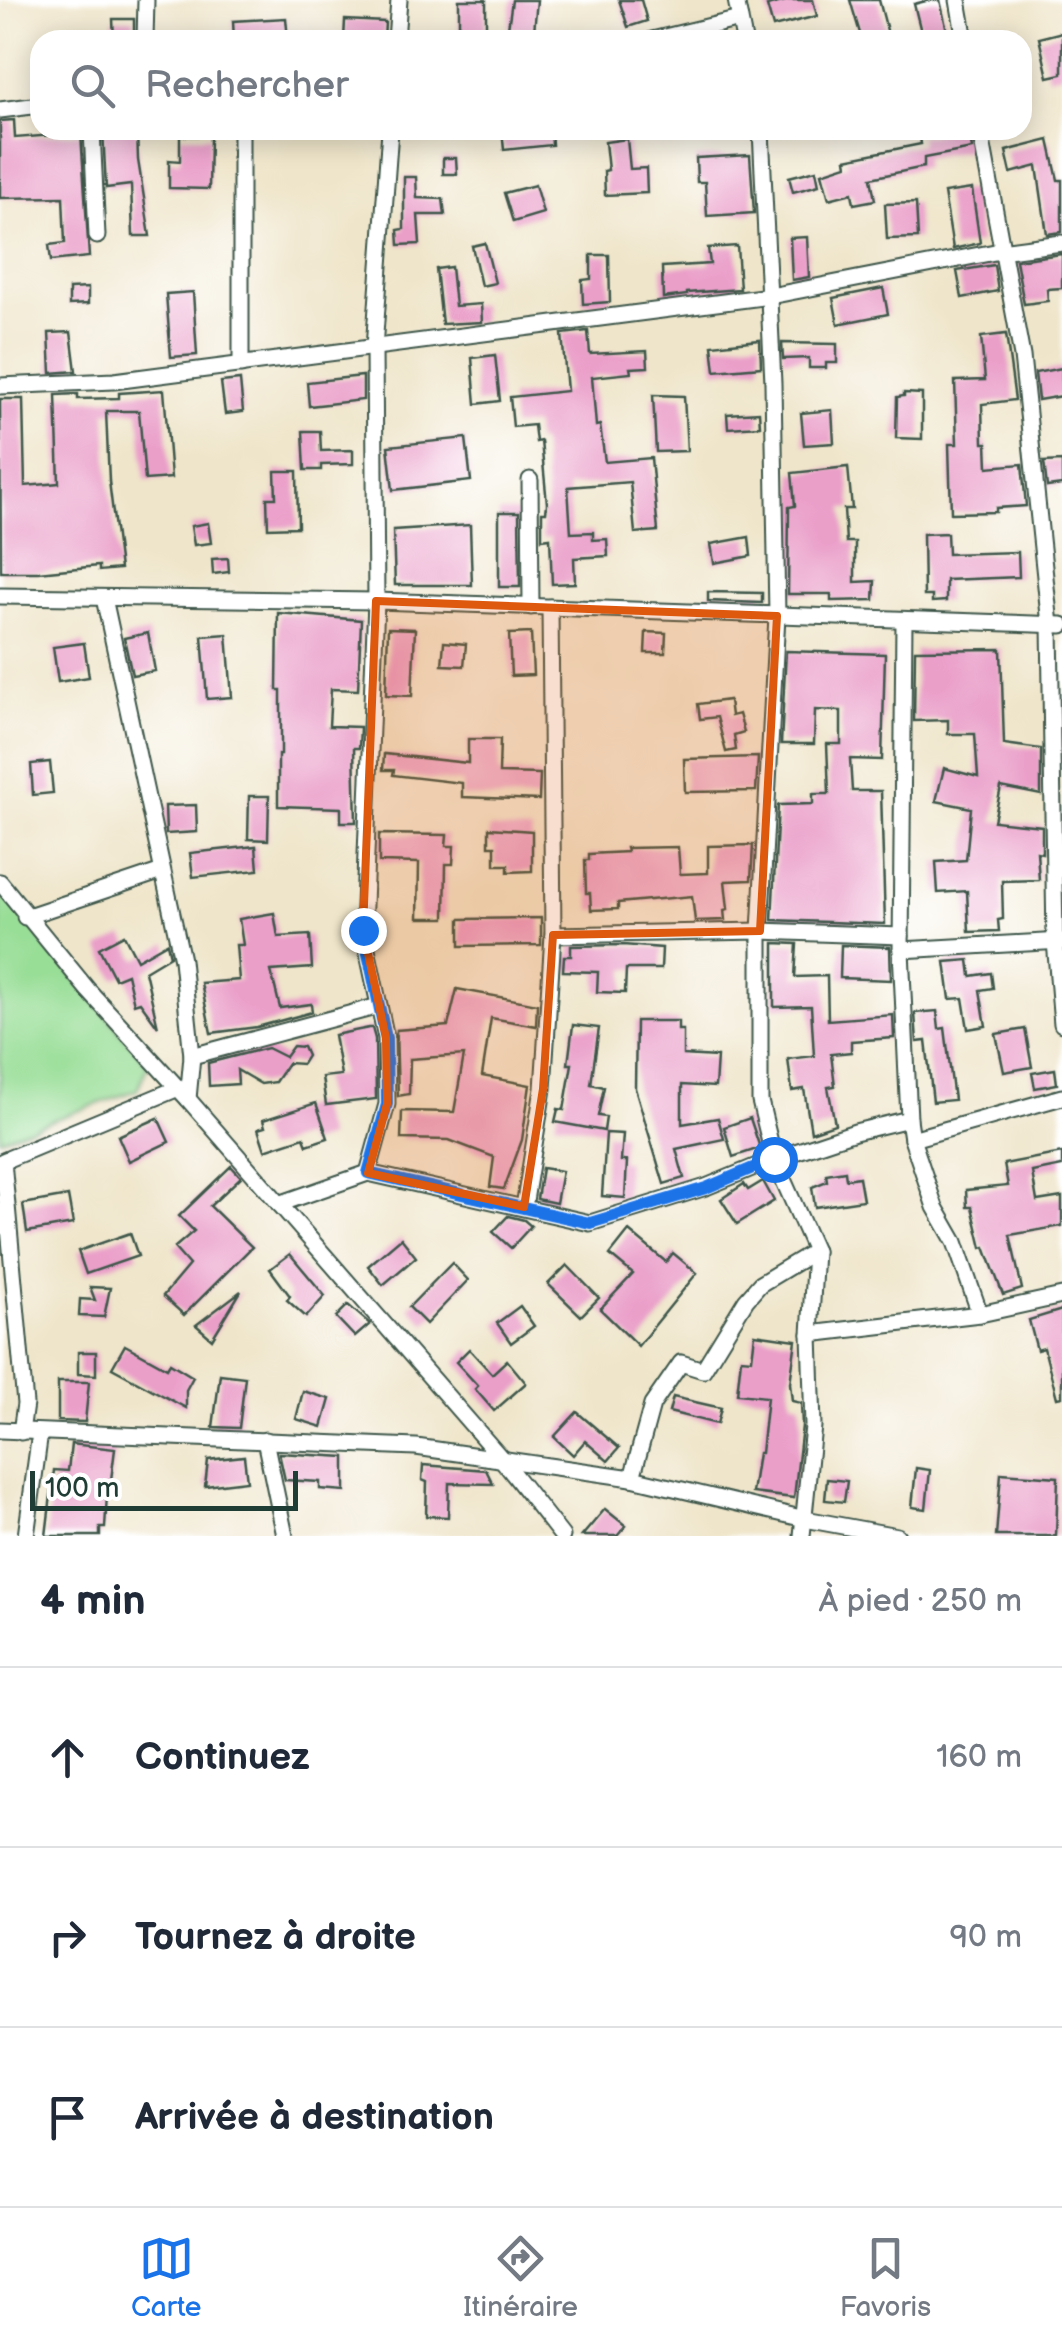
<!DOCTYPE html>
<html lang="fr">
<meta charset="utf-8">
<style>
body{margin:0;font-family:"Balsamiq Sans",sans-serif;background:#f2f2f3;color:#1f2937}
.scale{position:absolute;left:30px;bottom:25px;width:268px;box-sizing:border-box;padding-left:10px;border:5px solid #1f3d34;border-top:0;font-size:28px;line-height:35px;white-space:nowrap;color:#1f3d34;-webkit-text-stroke:8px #fff;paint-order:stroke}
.stop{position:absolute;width:30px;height:30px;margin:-22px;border:8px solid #1a73e8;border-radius:50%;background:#fff}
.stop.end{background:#1a73e8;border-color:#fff;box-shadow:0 2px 10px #0008}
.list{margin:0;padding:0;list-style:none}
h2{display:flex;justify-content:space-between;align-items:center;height:130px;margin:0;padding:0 40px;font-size:42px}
h2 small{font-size:32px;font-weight:400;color:#747a83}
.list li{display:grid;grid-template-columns:65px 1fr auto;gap:30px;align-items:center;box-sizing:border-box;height:180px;padding:0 40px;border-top:2px solid #e0e1e3}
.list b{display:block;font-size:38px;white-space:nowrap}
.list em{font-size:32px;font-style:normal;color:#747a83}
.icon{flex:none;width:55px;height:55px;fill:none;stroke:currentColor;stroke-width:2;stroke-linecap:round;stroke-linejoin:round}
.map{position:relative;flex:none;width:1062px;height:1536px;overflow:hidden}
.search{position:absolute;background:#fff;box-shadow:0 5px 25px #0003;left:30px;right:30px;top:30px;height:110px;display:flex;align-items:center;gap:25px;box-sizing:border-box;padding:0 35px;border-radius:30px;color:#747a83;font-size:38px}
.sheet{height:670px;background:#fff}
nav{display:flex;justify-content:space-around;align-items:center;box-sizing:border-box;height:140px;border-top:2px solid #e0e1e3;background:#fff;font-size:28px;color:#747a83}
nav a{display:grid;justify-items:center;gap:5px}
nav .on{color:#1a73e8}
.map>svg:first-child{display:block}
.green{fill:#99de97;stroke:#5c8e66;stroke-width:2.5}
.building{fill:#ea9fc9}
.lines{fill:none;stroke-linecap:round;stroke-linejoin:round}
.street-casing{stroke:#3e564a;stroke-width:19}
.street{stroke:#fff;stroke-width:15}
.route{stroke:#1a73e8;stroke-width:12}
.marked{fill:#de580e;fill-opacity:0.2;stroke:#de580e;stroke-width:8;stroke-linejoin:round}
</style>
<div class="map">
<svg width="1062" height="1536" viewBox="0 0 1062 1536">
<rect width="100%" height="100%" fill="#fff"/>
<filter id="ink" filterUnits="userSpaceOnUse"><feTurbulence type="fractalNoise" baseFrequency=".01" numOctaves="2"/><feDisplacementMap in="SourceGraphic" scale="20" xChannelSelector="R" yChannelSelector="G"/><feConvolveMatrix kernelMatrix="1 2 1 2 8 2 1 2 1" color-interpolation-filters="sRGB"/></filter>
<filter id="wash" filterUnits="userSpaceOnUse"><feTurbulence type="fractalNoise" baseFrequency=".0048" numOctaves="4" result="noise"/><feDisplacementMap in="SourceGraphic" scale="40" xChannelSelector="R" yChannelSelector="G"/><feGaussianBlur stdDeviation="2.25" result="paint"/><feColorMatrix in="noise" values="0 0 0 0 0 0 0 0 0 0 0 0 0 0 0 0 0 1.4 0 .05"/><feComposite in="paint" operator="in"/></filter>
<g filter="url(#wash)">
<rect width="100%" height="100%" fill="#efe5ca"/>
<!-- green -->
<path class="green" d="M0,887L148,1065L137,1090L0,1139Z"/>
<g id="blocks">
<!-- building -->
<g class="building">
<rect x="459" y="0" width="27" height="40"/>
<path d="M512,0H537L534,31L508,28Z"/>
<path d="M619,0H641L647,21L628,27Z"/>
<path d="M789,0H813L817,16L773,27L767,6Z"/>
<path d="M850,0H879L889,38L862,40Z"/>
<path d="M930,0H940L949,40H923L914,4Z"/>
<path d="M286,18L288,40H234L233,21Z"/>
<path d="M113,19H134V40H114Z"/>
<path d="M345,20L385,22L384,40H344Z"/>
<path d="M1062,32V74L1048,77L1039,38Z"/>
<path d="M14,120L15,138L81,133L89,257L51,261L49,245L65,243L63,197L0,198V121Z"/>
<path d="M103,130H137L138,160L150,236H133L131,185L106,188Z"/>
<path d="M502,130H551L552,145L504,150Z"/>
<path d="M954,130H969L972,149L924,158V167L871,178L875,200L854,204L852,193L829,199L822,173L847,165L846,159L921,144L920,137Z"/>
<path d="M180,136H210L209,189L169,188V160L180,161Z"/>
<path d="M627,139L630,169L646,168L647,193L605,195L604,171L608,170L605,142Z"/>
<path d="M1049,140L1058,180H1062V232L1047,234L1037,166L1011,173L1006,151Z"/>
<path d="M750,155L754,213L707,216L705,182H697L696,158Z"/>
<path d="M443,158H456L457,174H443Z"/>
<path d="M816,170L819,185L793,192L789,177Z"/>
<path d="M404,177H416L417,198L443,199L445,215H418L420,244L399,245L398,230L404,229Z"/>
<path d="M535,185L543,213L513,222L504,193Z"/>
<path d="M972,189L980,243L953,249L944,193Z"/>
<path d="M916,203L918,238L887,239L885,204Z"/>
<path d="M807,237L809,277L792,280L790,238Z"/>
<path d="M485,243L495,283L481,286L472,246Z"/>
<path d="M737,246L740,289L687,293V295L663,298L662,267L710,264L708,248Z"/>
<path d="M1062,254V288L1047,289L1048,301L1024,304L1016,260Z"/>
<path d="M591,255H609L610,302L583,304L582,280L591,279Z"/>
<path d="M994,265L998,291L962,298L957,271Z"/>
<path d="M451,267L455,306L481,304L482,322L442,324L436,269Z"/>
<path d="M88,288V304L69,305V289Z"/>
<path d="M883,288L888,314L838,324L833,298Z"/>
<path d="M193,292L197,355L171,357L166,294Z"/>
<path d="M588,331L590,354L647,351L648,367L630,368L631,373L592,377L596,426L600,425L605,462L651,458L658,531L635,533L630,482L568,487L571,533L593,532V540L607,539L608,556L574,558L575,583L552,584L550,538L542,539V512H546L547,504L541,441L536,442L534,425L513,427L510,397L567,391L562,334Z"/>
<path d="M71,332L76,371L51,373L49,333Z"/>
<path d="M1006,334L1015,400L982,404L983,443H987L988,467L1022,464L1026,506L996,508V512L951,513L949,444H957L955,381L985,380L981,337Z"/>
<path d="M760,340L761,367L715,371L712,345Z"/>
<path d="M782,343L837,344V363H826V368H809V358L783,359Z"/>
<path d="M495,355L500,401L476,404L472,358Z"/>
<path d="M1062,368V396L1038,400L1035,373Z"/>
<path d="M363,376V400L309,406L307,382Z"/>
<path d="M240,380L243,412L225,414L221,382Z"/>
<path d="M164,390L171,478L145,480L139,411H106L109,481L120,569L99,571V566L38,572H1L0,399H23L25,486L59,483L56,395L78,394V399L119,398V393Z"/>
<path d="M904,393L922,394V439L896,438L897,397L904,396Z"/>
<path d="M653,395L684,396L687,451L656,452Z"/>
<path d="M832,410L834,443L804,445L801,413Z"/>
<path d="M759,412L760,426L728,428L727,414Z"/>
<path d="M303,431H320L321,451L353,450V464L321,465V470H305Z"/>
<path d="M466,438L471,481L393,490L388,446Z"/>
<path d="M1062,461V485L1047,487L1044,462Z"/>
<path d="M848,467L852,509H844L846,542H855V582L875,581L874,600L831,601V594H788L789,507L795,506L792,473Z"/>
<path d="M275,471H297L298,527L268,528L267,498H276Z"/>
<path d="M499,512H519L520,587H499Z"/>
<path d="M208,523L211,543L194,545L191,526Z"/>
<path d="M470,525L472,585H395L393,530Z"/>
<path d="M947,533L948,554L1018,552L1019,577L946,580V601L932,602V596H924L923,534Z"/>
<path d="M749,537L751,556L714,563L711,544Z"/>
<path d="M228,558L229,572L213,574L212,559Z"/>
<path d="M708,592L762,593V603L708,601Z"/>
<path d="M278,613L361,620L358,690L331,689L329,726L360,727L359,748H354L356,822H341V808L278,806V755H281V690H277Z"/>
<path d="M388,628L415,629L412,696L386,695Z"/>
<path d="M646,632L666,633L665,653H645Z"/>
<path d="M148,633L155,671L132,675L124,638Z"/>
<path d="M531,633L533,675L511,676L509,634Z"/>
<path d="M227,634L232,697L207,699L202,636Z"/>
<path d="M444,642L466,644L464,666L442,665Z"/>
<path d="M84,643L89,677L58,682L53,647Z"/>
<path d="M1001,649L1004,744L1041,749V795L1001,787L994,821L1042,826V853L1037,852L1039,880L1002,881L1003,919L998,920L999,931L969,932L967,891L938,893L936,862L966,860L971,808L936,801L944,768L978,777L975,734H948V720L914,721L915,650Z"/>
<path d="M786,651L885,654L882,760L850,759L852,791H881L885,924L772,920L778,805L813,804V794H829L827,744H841V711L815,710L814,744H781Z"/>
<path d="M729,700L731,716L739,714L744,732L734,735L736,750L726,752L717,717L700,719L698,704Z"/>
<path d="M468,739H500L499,773L540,774L539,800L462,797V783L393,775L394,770H383L384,754L468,763Z"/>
<path d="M758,757L756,791L685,792L684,759Z"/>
<path d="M50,762L53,793L33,795L31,764Z"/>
<path d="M249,796H269L268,840L248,839Z"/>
<path d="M196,805L197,832L166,834L165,806Z"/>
<path d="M489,828L532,831V871L508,872V865H495V846H489Z"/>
<path d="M379,834L447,835L446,846H454L453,864H446L445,918H418L419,863L379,862Z"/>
<path d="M753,845L751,880L725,881L728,909L724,910L725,920L695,921L692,896L618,903V909L591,910L590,893H586L585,860H589V854L627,852L626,848L678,847L680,874L708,873V846Z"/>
<path d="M256,846L258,870L193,877L190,853Z"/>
<path d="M274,913L278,937L310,935L312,968L271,971L280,1008L311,1004L312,1012L257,1027L211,1033L201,983L239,980L236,945H243L239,919Z"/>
<path d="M541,918V945L460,946V919Z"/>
<path d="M124,935L137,960L167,943L170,956L145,971L158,1027L140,1002L134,1004L127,974L115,979L99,948Z"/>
<path d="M774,943L797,944L795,977L827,976L828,1020L893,1015L894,1038L851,1041V1052L831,1054L835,1086L828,1087L835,1124L811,1132L804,1089L792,1091L788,1059L814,1056L811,1006L774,1007Z"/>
<path d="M623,945L662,948L661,969H626L625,993L597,992L598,972L563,971L564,956H571V946Z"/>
<path d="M841,945L890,947L891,980L840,978Z"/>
<path d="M969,960L971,976L991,973L993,988L980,990L986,1026L968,1029L963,998L950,999L945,962Z"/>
<path d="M457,989L537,1004L536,1026L491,1018L482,1076L530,1085L522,1140L504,1189L490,1187L494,1157L449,1140L401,1139L402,1111L454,1112L464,1055L410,1059L409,1094L398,1096L396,1030L448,1026Z"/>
<path d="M937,1011L939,1029L945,1028L954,1100L933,1102L926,1041L917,1042L915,1013Z"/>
<path d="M636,1021H678V1030H683V1055L717,1057L715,1087L682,1085V1124L718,1118L724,1139L676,1149L684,1178L664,1184L635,1088Z"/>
<path d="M573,1025L599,1028L591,1084L604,1087L598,1116L606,1117L604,1131L555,1122L558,1109L564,1110L572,1064H568Z"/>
<path d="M369,1028H372L375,1039L376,1099L326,1105L322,1077L341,1075L334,1035Z"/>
<path d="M1025,1029L1032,1067L1004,1072L996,1034Z"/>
<path d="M293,1046L303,1047L307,1056L302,1064L288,1063L275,1082L261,1084L237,1070L238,1084L209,1086L208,1063L267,1048L285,1057Z"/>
<path d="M1055,1069L1057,1084L1035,1088L1032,1073Z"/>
<path d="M316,1103L328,1138L307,1145L304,1137L265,1150L258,1129L265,1127L263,1120Z"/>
<path d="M158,1118L169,1142L129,1161L118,1136Z"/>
<path d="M750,1118L760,1148L733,1157L724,1127Z"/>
<path d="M606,1133L623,1134L621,1161H627L625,1198L602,1196Z"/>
<path d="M1062,1153V1166L1032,1172L1037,1201L1062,1197V1226L1010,1235L1022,1289L1003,1295L985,1247L982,1248L972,1207H967L966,1190L1008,1186L1004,1164Z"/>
<path d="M231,1166L241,1177L210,1206L252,1247L184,1315L163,1296L189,1265L174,1248L194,1231L179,1216Z"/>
<path d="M542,1168L562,1171L556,1203L537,1199Z"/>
<path d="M845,1171L846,1179L859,1177L863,1200L815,1207L812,1187L827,1181L826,1174Z"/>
<path d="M763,1181L774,1201L737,1224L721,1199L744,1184L748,1190Z"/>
<path d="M68,1196L73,1224L27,1232L23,1204Z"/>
<path d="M508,1216L524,1220L531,1226L511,1248L493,1232Z"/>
<path d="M629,1231L666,1262L673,1253L697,1273L638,1346L600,1309L633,1274L610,1255Z"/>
<path d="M130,1233L138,1256L86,1274L78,1251Z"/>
<path d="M401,1238L416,1257L383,1285L368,1266Z"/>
<path d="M290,1254L325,1296L306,1317L287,1300L290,1296L270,1269Z"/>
<path d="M452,1263L468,1280L426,1324L409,1307Z"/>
<path d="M567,1265L599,1298L581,1316L548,1284Z"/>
<path d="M90,1287L110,1288L104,1317L79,1316L80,1299L95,1300Z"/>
<path d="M241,1291L212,1339L196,1325Z"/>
<path d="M348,1305L370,1324L355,1337L336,1317Z"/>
<path d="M520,1306L534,1326L511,1343L497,1323Z"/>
<path d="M1062,1310V1397L1057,1398L1044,1348L1037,1350L1029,1320Z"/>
<path d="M755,1334L796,1340L790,1383L792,1401L801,1403L802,1426L794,1498L752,1493L758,1453H761L767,1397L737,1394L741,1358L752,1359Z"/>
<path d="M125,1345L167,1368L170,1363L193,1377L186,1390V1408L112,1368Z"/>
<path d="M469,1349L492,1374L507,1360L526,1383L494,1411L475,1389L478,1386L456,1362Z"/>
<path d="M78,1352H96V1375L78,1374Z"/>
<path d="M220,1374L245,1377L239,1428L213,1427Z"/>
<path d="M58,1382H89L85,1422L58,1421Z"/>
<path d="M303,1391L330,1399L322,1427L296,1419Z"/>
<path d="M673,1397L721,1408L717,1424L669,1412Z"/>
<path d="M577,1412L619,1448L608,1461L585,1441L573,1455L554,1437Z"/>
<path d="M71,1444L115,1449L109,1495L107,1494L105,1528H100V1536H46L54,1470L68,1471Z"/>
<path d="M279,1453L345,1457V1491L320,1489V1482L285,1480Z"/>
<path d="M244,1456L247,1481L205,1486L208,1460Z"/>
<path d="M423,1465L486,1470L493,1484L449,1483L448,1517L426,1516L427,1482L422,1480Z"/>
<path d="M916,1468L930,1470L926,1509L912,1507Z"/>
<path d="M1001,1473L1058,1477L1056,1536H996Z"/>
<path d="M827,1479L847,1481L844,1502L825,1500Z"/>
<path d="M605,1509L626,1526L617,1536H582Z"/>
</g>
</g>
</g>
<g filter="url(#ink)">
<use href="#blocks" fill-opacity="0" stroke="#3e564a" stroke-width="2.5"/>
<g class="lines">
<defs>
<g id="street">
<path d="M736,0L744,40"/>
<path d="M958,0L965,40"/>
<path d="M145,40L146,0"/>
<path d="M396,40L399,0"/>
<path d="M652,40L740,19"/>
<path d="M0,110L40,105"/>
<path d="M92,130L97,236"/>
<path d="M241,130V365"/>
<path d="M761,130L773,383L777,616L760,931V1101L774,1159L815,1251L810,1334L813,1426L802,1536"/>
<path d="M980,130L1022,356L1050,625L1055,941L1062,1024"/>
<path d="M0,386L114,381L770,296L1000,251L1062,243"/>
<path d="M530,480L531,607"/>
<path d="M0,596L376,601L1062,625"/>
<path d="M104,598L182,960L192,1056L188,1099"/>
<path d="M904,620L901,950L909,1119L912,1139L935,1207L955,1242L980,1314"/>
<path d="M0,882L88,990L188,1099L500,1457L562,1536"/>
<path d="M25,917L162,871"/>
<path d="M553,935L760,931L901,936"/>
<path d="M901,950L1062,941"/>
<path d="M192,1056L379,1006"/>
<path d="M912,1139L1062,1097"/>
<path d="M368,1173L387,1104L386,1038L363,930L376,601L374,348L390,130"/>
<path d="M279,1204L368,1173L590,1223L706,1187L774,1159L855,1132L909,1119"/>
<path d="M524,1207L543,1089L553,935L550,607"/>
<path d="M810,1334L980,1314L1062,1296"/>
<path d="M0,1430L416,1447L632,1478L805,1519L897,1536"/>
<path d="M21,1432L25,1404L3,1161L176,1089"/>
<path d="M265,1440L285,1536"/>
<path d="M632,1478L652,1405L681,1363L703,1370L746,1300L760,1284L815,1251"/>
<path d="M26,1536L40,1433"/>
</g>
</defs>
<!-- street casing -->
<use href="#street" class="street-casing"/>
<!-- street -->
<use href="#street" class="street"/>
</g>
</g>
<g class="lines" filter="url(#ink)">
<!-- route -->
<path class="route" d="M363,930L386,1038L387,1104L368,1173L590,1223L706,1188L774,1159"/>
</g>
<!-- marked area -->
<path class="marked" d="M376,601L777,616L760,931L553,935L543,1089L524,1207L368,1173L387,1104L386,1038L363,930Z"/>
</svg>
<div class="scale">100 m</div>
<div class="stop" style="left:774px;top:1159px"></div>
<div class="stop end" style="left:363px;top:930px"></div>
<div class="search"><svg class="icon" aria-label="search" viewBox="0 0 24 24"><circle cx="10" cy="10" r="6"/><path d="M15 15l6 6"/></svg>Rechercher</div>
</div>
<section class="sheet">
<h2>4 min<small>À pied · 250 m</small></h2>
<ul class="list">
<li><svg class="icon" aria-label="ahead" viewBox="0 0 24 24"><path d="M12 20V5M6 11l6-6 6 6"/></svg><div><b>Continuez</b></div><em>160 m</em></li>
<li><svg class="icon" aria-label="right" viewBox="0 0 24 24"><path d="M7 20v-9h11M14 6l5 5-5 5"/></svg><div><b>Tournez à droite</b></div><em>90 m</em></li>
<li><svg class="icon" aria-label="arrive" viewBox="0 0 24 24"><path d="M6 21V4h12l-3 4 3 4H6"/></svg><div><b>Arrivée à destination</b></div></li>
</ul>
</section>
<nav>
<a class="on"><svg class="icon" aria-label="map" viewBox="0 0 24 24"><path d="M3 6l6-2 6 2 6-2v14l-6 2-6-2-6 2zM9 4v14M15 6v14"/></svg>Carte</a>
<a><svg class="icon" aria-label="directions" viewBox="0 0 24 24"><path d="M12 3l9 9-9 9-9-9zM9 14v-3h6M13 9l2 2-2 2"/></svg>Itinéraire</a>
<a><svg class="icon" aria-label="saved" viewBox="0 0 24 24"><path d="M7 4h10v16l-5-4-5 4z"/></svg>Favoris</a>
</nav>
